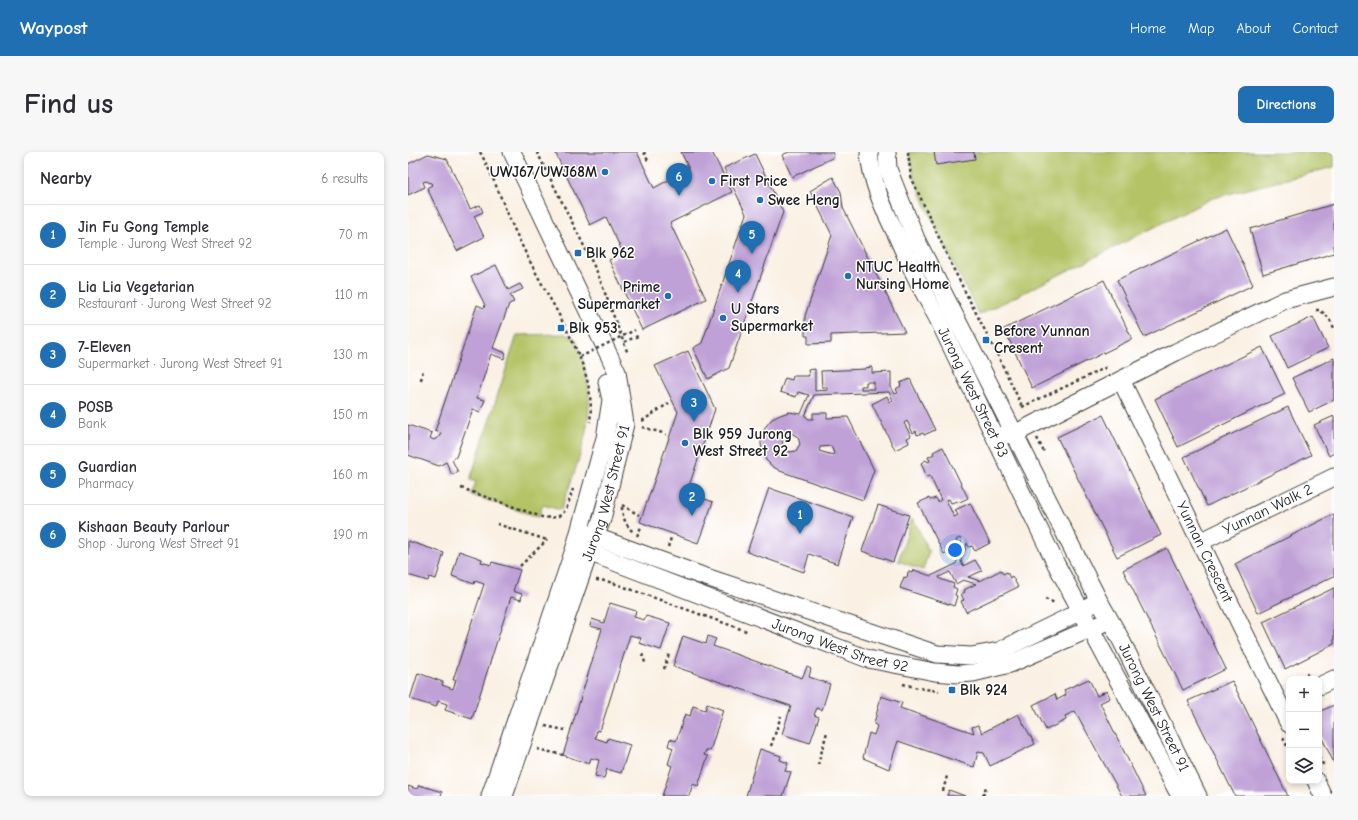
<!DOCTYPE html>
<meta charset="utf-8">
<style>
body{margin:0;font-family:"Comic Neue",sans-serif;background:#f7f7f7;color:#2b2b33}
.controls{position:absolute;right:12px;bottom:12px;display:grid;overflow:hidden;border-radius:8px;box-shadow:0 2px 6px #0003}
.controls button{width:36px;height:36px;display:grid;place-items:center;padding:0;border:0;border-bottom:1px solid #e1e1e2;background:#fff;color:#2b2b33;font:20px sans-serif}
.you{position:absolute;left:547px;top:398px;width:14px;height:14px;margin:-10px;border:3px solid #fff;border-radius:50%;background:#1a73e8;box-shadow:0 0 0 6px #1a73e833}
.badge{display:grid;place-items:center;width:26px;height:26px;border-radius:50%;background:#1f6fb2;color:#fff;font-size:13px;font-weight:700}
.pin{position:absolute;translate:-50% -33px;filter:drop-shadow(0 1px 2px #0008)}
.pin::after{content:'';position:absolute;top:21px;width:14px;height:12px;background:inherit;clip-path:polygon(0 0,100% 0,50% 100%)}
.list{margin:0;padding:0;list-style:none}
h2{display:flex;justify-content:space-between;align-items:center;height:52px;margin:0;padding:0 16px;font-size:17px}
h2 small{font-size:13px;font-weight:400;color:#7c7c81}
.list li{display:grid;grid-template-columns:26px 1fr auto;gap:12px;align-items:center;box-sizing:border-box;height:60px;padding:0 16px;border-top:1px solid #e1e1e2}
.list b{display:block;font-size:15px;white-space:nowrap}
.list p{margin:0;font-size:13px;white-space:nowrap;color:#7c7c81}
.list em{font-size:13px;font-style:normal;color:#7c7c81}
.icon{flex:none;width:22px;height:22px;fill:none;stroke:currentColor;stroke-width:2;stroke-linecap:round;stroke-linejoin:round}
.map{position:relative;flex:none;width:926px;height:644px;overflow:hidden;border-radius:8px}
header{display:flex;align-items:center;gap:24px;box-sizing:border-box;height:56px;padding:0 20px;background:#1f6fb2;color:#fff}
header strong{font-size:19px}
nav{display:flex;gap:22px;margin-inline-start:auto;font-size:14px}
.intro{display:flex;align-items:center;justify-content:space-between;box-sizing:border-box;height:96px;padding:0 24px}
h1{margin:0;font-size:28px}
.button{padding:10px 18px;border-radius:8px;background:#1f6fb2;color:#fff;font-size:14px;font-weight:700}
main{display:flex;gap:24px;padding:0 24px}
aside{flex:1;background:#fff;border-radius:8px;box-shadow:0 2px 6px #0003}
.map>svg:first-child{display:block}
.green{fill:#b4c365;stroke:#687040}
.building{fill:#bfa1d7;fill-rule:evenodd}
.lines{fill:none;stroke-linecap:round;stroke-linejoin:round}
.street-casing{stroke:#3d3c3a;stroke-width:19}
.path{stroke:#3d3c3a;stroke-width:2.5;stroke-dasharray:3 3;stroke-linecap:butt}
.street{stroke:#fff;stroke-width:17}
.path-bridge{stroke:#3d3c3a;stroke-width:2.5;stroke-dasharray:3 3;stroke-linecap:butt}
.poi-dot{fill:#1f6fb2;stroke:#fff;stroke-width:1.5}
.labels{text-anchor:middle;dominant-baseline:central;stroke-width:3;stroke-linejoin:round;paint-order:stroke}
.poi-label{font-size:15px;font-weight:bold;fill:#1c1c1c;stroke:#fff;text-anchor:start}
.street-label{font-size:15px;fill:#1c1c1c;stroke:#fff}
</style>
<header>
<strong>Waypost</strong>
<nav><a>Home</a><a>Map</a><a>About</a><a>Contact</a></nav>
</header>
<div class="intro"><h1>Find us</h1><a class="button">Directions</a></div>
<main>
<aside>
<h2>Nearby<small>6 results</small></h2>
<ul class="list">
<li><span class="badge">1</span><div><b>Jin Fu Gong Temple</b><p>Temple · Jurong West Street 92</p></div><em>70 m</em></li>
<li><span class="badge">2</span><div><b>Lia Lia Vegetarian</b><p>Restaurant · Jurong West Street 92</p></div><em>110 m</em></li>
<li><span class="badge">3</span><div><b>7-Eleven</b><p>Supermarket · Jurong West Street 91</p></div><em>130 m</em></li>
<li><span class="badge">4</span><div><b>POSB</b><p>Bank</p></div><em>150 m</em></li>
<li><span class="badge">5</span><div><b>Guardian</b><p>Pharmacy</p></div><em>160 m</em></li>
<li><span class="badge">6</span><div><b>Kishaan Beauty Parlour</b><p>Shop · Jurong West Street 91</p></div><em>190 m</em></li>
</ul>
</aside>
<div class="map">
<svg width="926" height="644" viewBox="0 0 926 644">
<rect width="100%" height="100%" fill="#fff"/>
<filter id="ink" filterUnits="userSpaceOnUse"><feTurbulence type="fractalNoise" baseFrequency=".025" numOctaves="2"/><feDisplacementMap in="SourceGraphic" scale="8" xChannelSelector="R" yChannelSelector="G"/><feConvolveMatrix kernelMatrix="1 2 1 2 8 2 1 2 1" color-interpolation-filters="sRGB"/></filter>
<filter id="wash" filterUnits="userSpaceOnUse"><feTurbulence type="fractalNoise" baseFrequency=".012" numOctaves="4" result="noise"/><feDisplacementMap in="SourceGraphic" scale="16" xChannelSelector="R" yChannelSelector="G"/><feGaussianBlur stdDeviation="0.9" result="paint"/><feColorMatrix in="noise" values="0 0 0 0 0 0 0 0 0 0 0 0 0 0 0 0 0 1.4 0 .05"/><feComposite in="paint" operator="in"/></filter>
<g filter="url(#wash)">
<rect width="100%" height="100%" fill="#faf0e3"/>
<!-- green -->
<g class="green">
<path d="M501,0H926V15L805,46L571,163L520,59L506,25Z"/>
<path d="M157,182L168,187C174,206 181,226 181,246C182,285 165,323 153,358L135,353L130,365L63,343L68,330L62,328L109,183Z"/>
<path d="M504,367L506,368L521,400L515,418L490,409Z"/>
</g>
<g id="blocks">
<!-- building -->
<g class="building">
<path d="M147,0H229L246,36L281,17L273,0H304L324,40L262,71L298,147L234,178L201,108L215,101L198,65L182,73Z"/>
<path d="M381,0H424L426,5L384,25L374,3Z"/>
<path d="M526,0H566L567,7L528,13Z"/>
<path d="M20,2L39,7L62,57L72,53L75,60L66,64L76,85L49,99L19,36L24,33L23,31L18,29L15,30L17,35L0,43V12Z"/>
<path d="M347,2L375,60L321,216L300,227L285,196L294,191L338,62L316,16Z"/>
<path d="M425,25L433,40L435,56L497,180L423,183V191L400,192V184H397V164L424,83L402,39Z"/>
<path d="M926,52V101L855,122L842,77Z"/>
<path d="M818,76L845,133L736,185L709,128Z"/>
<path d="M88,113L100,138L112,132L115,137L102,143L106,150L101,152L85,196L98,201L96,207L83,202L69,246L77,248L72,260L65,257L48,305L44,308L50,320L44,323L38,310L31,314L0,303V273L24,281L22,286L26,288L31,285L33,281L27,279L69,153L76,156L77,153L63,125Z"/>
<path d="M696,128L724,187L624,236L596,177Z"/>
<path d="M905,165L920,196L879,216L864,184Z"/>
<path d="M854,195L877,242L770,295L747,247Z"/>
<path d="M280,199L307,257L279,340L305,350L290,391L232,370L270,260L247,214Z"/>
<path d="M926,206V248L901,260L884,226Z"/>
<path d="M464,215V221L483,220V235L487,242L490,241L488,237L493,234L492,231L502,227L527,278L516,283L515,281L509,283L508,279L505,281L499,269L496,271L503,284L499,286L501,291L487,298L464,252L479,244L482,250L485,248L481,240L406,243L397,264L401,267H405V261H419V266L440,265L466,318L455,348L372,319L364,314L358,308L354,300L353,291L354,282L358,274L364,267L372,263L381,260L393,262L401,243L390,240L388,245L372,240L377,226L384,228L385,224H401L400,218L407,217V239L419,238V235H414L413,219L457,217V216ZM458,230H466V237H453V234H458ZM383,281L390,285L392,292L388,299L382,300L377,297L374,290L376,285ZM423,294L426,301L425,303L411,299L412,295Z"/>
<path d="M880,255L903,303L799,354L776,305Z"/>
<path d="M695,263L753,383L709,405L649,285Z"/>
<path d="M926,264V301L921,304L906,273Z"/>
<path d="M535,295L560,346L550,351L549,349L543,351L541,347L538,348L546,365L550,363L547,358L562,351L582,391L567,399L564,394L561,395L559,391L553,409L555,414L567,408L574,419L560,425L572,429L593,418L595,422L599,420L602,426L604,424L610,435L558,460L553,449L556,448L553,442L557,440L556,438L568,432L555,428L548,432L542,420L531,425L532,427L546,432L545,435L549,437L547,443L549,444L546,454L492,436L496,425L499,426L500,420L505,421L506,418L523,424L548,412L554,392L552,386L548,388L550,392L545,395L546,397L536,402L510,351L521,346L522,348L528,346L530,350L533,348L522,324L519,325L513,311L518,308L520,310L522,309L520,305L526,302L525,300Z"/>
<path d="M361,336L445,365L430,412L401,402L396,420L339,400Z"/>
<path d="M470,353L501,363L485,410L454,399Z"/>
<path d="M926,362V424L850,461L827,412Z"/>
<path d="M0,389L36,401L28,427L21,425L20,429L0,423Z"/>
<path d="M759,396L818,517L775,538L715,418Z"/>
<path d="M51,399L74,407L73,410L83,413L84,410L112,418L105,439L114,442L113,448L103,445L64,567L37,558L39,552L30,549L28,555L2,547L10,521L35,530L34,533L45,537L48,528H45L76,432L67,429L66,432L44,424Z"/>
<path d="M926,436V492L877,517L855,470Z"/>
<path d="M202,451L228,459L226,465L236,468L238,464L262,471L253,498L231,491L233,486L222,483L192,579L189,578L187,586L199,590L200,586L222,593L213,621L199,617L196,626L187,624L191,608L183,606L181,612L155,603L194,477L182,474L184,467L196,471Z"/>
<path d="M275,484L298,492L300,484L308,487L305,494L394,526L399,515L403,517L401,525L422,532L414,558L409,556L406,563L411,565L402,591L374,582L383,554L265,514Z"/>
<path d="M681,527L689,544L699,539L702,546L692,551L738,644H714L667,559L657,564L658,568L638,578L625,553L647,542L649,548L658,543L656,538Z"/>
<path d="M824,529L875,634L880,644H827L780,549Z"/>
<path d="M473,544L494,551L492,556L566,581L564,575L570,573L574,581L610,562L627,592L582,614L576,601L570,600L566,615L490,589L481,617L455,606L461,581L466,583L469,574L466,572Z"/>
<path d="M299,552L315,558L302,599L298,598L296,603L300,604L290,634L285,632L281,644H254L264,614L260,612L265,596L260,594L262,587L268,589L277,562L282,564L285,554L297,558Z"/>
<path d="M926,553V611L911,580V560Z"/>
<path d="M352,597L373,604L372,608L380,611L377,619L383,620L375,644H338Z"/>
<path d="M11,633L34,640L33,644H0V634L9,637Z"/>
<path d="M541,638L557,644H539Z"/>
</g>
</g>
</g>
<g filter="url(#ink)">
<use href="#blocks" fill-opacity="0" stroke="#3d3c3a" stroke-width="1"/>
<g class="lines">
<defs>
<g id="street">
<path id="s1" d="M461,0C463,30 476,57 489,84C501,112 514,138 529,165L648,412L772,644"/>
<path id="s2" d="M479,0L480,17L508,87L691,449L711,484L790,644"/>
<path id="s3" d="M713,228L881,572"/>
<path d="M595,283L606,282L768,200L877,148L926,135"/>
<path d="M177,381L292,423L529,502L563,504L591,499L655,468L683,453"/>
<path id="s4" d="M792,390L926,325"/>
<path id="s5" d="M170,396L460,507L527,520L550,522L565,521L602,512L693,472"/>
<path d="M911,534L926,527"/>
<path d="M908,629L915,644"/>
<path d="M82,644L167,395L197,286L203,248L199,230"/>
<path id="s6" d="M96,644L181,401L194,367L217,272L209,220L104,0"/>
</g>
</defs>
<!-- street casing -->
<use href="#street" class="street-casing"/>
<!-- path -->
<g class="path">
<path d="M72,0C87,27 96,56 109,83C121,109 135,134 149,159C167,194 187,228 182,270"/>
<path d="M129,0L189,120L220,202"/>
<path d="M236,0L241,11"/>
<path d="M500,0L503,25L545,116L590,204L615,256"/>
<path d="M908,158H912L921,166L926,176"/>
<path d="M216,190L230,184"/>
<path d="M13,228L15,218"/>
<path d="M614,255L699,215"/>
<path d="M234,269L261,251"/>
<path d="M234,275L258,282"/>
<path d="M629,286L636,300"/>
<path d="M53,336L134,365C159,368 158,357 165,337"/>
<path d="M214,353L231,363"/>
<path d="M214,355C214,365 218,373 225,380"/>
<path d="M89,372L139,388"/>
<path d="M229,384L233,375"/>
<path d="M260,395L263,386"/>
<path d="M112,414L139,388"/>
<path d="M188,428L198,429L208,432L341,480"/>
<path d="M637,447L647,451"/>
<path d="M234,502L238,513"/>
<path d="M256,517L261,502"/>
<path d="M887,527L900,522"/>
<path d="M495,532L510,536L531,539"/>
<path d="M693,542L699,539"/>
<path d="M137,574L157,578"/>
<path d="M875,586L881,598"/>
<path d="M363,594L373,564"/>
<path d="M129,597L155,603"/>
<path d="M911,605L916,614"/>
<path d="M410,613L419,580"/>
<path d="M535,639L539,624"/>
<path d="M575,644L578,635"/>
</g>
<!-- street -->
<use href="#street" class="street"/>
<!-- path-bridge -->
<path class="path-bridge" d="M172,205L227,178"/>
</g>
</g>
<!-- markers -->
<g class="poi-dot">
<circle cx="197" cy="20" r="4"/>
<circle cx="304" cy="29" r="4"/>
<circle cx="352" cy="48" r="4"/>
<rect x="166" y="97" width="8" height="8" rx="2"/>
<circle cx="440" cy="124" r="4"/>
<circle cx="260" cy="144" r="4"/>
<circle cx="315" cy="166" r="4"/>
<rect x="149" y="172" width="8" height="8" rx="2"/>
<rect x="574" y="184" width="8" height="8" rx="2"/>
<circle cx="277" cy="291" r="4"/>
<rect x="540" y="534" width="8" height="8" rx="2"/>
</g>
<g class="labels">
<!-- poi labels -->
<g class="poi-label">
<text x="189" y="20" text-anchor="end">UWJ67/UWJ68M</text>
<text x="312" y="29">First Price</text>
<text x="360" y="48">Swee Heng</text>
<text x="178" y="101">Blk 962</text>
<text x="448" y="115">NTUC Health<tspan x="448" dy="17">Nursing Home</tspan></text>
<text x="252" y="135" text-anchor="end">Prime<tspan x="252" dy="17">Supermarket</tspan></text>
<text x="323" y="157">U Stars<tspan x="323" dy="17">Supermarket</tspan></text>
<text x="161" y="176">Blk 953</text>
<text x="586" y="179">Before Yunnan<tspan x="586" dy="17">Cresent</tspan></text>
<text x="285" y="282">Blk 959 Jurong<tspan x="285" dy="17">West Street 92</tspan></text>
<text x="552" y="538">Blk 924</text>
</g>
<!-- street labels -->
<g class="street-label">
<text stroke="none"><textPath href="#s1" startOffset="263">Jurong West Street 93</textPath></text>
<text stroke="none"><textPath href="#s6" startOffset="320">Jurong West Street 91</textPath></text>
<text stroke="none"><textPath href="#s4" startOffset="75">Yunnan Walk 2</textPath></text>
<text stroke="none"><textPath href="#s3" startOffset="191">Yunnan Crescent</textPath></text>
<text stroke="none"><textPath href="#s5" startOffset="280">Jurong West Street 92</textPath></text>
<text stroke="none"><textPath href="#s2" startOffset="618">Jurong West Street 91</textPath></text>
</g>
</g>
</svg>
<div class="controls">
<button>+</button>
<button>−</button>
<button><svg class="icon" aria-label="layers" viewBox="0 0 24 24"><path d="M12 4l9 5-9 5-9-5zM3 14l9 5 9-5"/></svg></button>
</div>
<div class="you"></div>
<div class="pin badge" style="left:392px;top:382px">1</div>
<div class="pin badge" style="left:284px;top:364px">2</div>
<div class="pin badge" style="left:286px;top:270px">3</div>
<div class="pin badge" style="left:330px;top:141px">4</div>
<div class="pin badge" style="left:344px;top:102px">5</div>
<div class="pin badge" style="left:271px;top:44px">6</div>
</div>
</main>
